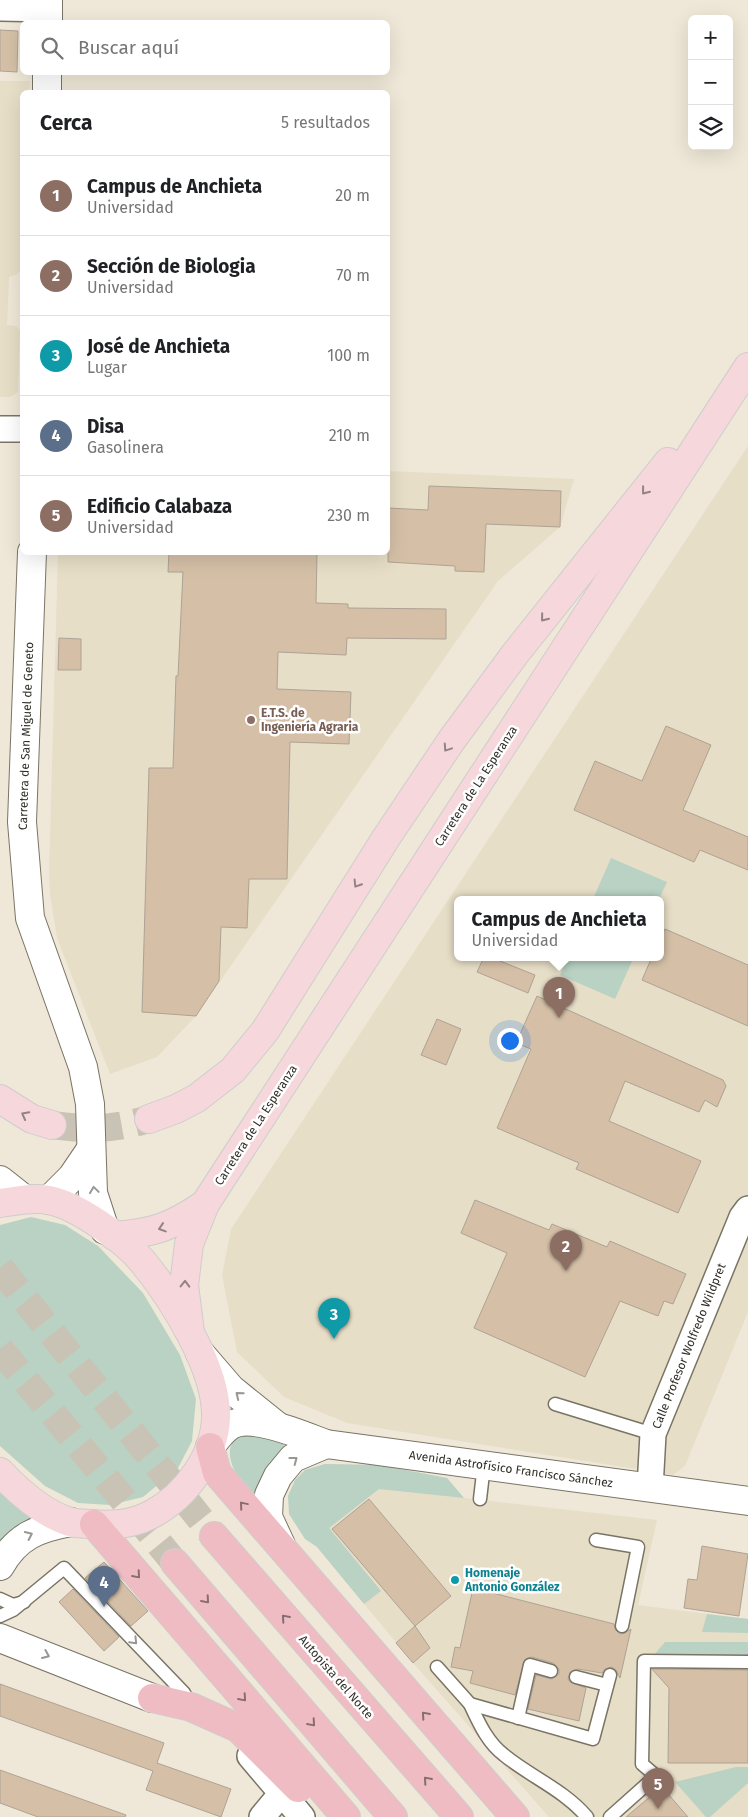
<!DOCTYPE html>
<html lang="es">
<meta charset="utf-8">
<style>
body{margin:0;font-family:"Fira Sans",sans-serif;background:#f6f6f6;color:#202124}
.controls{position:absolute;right:15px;top:15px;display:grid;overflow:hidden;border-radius:8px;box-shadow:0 5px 20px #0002}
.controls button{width:45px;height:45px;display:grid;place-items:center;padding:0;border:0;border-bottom:1px solid #e0e0e0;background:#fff;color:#202124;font:25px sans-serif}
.you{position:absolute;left:509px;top:1040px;width:18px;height:18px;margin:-12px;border:4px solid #fff;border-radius:50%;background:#1a73e8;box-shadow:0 0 0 8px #1a73e833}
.badge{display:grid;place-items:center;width:32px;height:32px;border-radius:50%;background:#931773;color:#fff;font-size:16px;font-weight:700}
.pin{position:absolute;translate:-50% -41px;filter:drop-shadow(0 1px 2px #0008)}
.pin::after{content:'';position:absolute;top:26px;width:18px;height:15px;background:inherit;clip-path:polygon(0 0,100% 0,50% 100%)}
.popup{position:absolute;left:454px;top:896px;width:210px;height:65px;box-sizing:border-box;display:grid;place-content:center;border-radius:8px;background:#fff;filter:drop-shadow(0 1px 4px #0005);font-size:16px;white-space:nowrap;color:#757577}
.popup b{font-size:19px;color:#202124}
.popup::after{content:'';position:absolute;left:50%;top:100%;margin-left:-10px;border:10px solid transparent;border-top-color:#fff}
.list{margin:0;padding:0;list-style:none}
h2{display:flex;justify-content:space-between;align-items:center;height:65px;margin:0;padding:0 20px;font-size:21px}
h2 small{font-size:16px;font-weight:400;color:#757577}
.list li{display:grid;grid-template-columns:32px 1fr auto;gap:15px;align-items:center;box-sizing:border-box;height:80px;padding:0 20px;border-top:1px solid #e0e0e0}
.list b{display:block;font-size:19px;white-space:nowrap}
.list p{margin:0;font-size:16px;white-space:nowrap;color:#757577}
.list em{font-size:16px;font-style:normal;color:#757577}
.icon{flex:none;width:28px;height:28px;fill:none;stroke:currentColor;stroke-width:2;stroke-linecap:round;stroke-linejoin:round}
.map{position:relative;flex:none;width:748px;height:1817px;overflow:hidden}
.search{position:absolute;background:#fff;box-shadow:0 5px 20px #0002;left:20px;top:20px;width:370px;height:55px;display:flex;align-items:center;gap:12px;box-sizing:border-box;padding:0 18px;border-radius:8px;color:#757577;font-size:19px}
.panel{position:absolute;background:#fff;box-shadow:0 5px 20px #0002;left:20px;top:90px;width:370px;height:465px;border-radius:8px}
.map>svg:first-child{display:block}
.built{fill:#e7dec7;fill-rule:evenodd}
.green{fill:#b9d2c4}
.building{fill:#d5c0a7;stroke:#aea295}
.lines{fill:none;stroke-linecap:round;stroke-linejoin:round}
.primary-tunnel{stroke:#c9c3b5;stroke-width:28;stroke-dasharray:28 14;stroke-linecap:butt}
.highway-tunnel{stroke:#c9c3b5;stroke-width:28;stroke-dasharray:28 14;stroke-linecap:butt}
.lane-casing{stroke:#797465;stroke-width:15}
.street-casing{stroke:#797465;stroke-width:28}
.secondary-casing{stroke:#797465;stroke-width:30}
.primary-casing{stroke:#cecdcb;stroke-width:30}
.highway-casing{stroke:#cecdcb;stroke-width:30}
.lane{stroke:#fff;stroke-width:12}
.street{stroke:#fff;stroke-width:25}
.secondary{stroke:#fff;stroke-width:28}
.primary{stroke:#f6d7dc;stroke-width:28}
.highway{stroke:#f0bcc4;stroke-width:28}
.oneway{stroke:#948382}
.oneway2{stroke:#989794}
.oneway3{stroke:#876e6e}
.education-dot{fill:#8d6e63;stroke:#fff;stroke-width:2}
.culture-dot{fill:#0f9aa8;stroke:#fff;stroke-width:2}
.labels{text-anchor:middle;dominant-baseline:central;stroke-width:5;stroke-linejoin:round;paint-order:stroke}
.education-label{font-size:12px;font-weight:bold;fill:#785e54;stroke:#fff;text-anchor:start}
.street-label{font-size:12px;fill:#312f28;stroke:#fff}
.culture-label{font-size:12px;font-weight:bold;fill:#0d838f;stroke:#fff;text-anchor:start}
</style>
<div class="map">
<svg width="748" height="1817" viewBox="0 0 748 1817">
<rect width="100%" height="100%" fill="#efe8d8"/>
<!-- built -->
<g class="built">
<path d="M0,81H30L29,92H22V269L16,275L9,277L7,325L16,326L20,331L18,392L10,397H0Z"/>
<path d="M748,446V1312L685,1466L673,1475L347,1423L284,1397L237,1352L222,1275L231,1229ZM458,899H660V957H458Z"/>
<path d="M388,471L574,479L560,527L498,581L196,1016L157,1057L110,1074L57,938L50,894L49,872L58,553L388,552Z"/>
<path d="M325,1464L379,1465L447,1478L464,1498L657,1520L638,1605L748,1619V1817H549L413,1663L317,1547L295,1480L305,1470Z"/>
</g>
<!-- green -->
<g class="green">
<path d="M611,858L667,882L659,899H593Z"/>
<path d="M568,957H634L615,999L560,975Z"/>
<path d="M31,1217L65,1225L98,1246L143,1293L180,1355L196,1399L192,1441L178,1468L143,1497L110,1505L78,1503L45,1486L0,1446V1225Z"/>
<path d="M245,1433L282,1442L286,1448L256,1495C237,1484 214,1444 245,1433Z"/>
<path d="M325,1464L379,1465L447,1478L464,1498L379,1489L329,1528L381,1591L364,1604L317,1547L305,1539L289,1514L288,1496L295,1480L305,1470Z"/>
<path d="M0,1492L32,1518L12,1529L0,1544Z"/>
<path d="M707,1614L748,1619V1633L702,1632Z"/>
<path d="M665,1642H748V1656H653Z"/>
<path d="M736,1767H748V1783L710,1817H706L675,1782Z"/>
</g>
<!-- building -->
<g class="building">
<path d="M0,30L18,31L17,72L0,71Z"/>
<path d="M429,486L561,491L560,527L486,524L484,572L455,571V566L388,562V508L428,510Z"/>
<path d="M169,552H317L316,603L348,604V608L446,609V639L347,638L346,655L278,652L277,689L351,692L349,744L290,742L287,879H249L247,928L221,927L219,981L196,1016L142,1012L149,768H173L176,676H178L183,572H168Z"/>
<path d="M59,638L81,639V670H58Z"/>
<path d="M666,726L711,745L683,810L748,837V870L700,850L694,862L574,810L595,761L642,781Z"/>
<path d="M665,929L748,965V1026L642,980L652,957H660V939Z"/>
<path d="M484,957H490L535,975L528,993L477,972Z"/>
<path d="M537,996L723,1080L726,1086L717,1107L705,1100L699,1112L625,1081L609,1121L701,1161L678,1213L576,1169L579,1163L497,1128L531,1049L516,1043Z"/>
<path d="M437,1019L461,1029L446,1065L421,1055Z"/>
<path d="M475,1200L549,1230L552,1224L607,1247L610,1241L686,1274L673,1304L664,1301L658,1316L620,1301L585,1377L474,1328L507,1253L461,1233Z"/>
<path d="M369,1499L451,1596L415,1626L332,1529Z"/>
<path d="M702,1546L748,1554L739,1616L684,1608L688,1579L697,1580Z"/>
<path d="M104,1562L148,1611L131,1626L85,1578Z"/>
<path d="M473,1588L614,1624L615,1629L620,1634L625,1633L631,1629L620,1678L616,1670L612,1667L605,1669L602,1673L578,1669L570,1672L568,1679L570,1682L586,1688L579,1721L528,1709L536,1675L552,1679L559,1674V1669L553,1663L532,1657L525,1659L515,1695L470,1683L473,1671L451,1667L455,1647L460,1648Z"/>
<path d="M73,1589L119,1637L104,1651L59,1602Z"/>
<path d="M415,1626L430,1648L413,1663L396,1643Z"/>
<path d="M652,1669L748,1670V1763H668L669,1688Z"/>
<path d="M0,1684L164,1743L157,1763L231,1789L221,1817L146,1790L153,1771L0,1716Z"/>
<path d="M0,1770L126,1815L125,1817H38L0,1803Z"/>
<path d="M662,1787L688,1817H626L645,1801Z"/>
</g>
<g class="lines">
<!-- primary-tunnel -->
<path class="primary-tunnel" d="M52,1125C91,1130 111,1130 149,1119"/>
<!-- highway-tunnel -->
<g class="highway-tunnel">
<path d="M0,1268L214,1536"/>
<path d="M0,1349L175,1563"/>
</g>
<defs>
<g id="lane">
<path d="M555,1404L653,1434"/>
<path d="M480,1499L484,1465"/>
<path d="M596,1540L638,1547L622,1626"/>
<path d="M0,1599L13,1605L24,1602"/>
<path d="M0,1616L13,1610L64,1568L184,1693L190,1704"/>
<path d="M437,1667L470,1704L593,1739L610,1675"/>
<path d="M576,1677L607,1685"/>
<path d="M470,1704C479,1723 487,1742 504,1755C531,1777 564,1790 587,1817"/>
<path d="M518,1718L530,1665L551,1671"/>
<path d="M610,1817L656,1776L642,1764L644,1661L748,1662"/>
</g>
<g id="street">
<path d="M0,8L48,9"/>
<path d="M0,429H22"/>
<path d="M650,1488L653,1434L742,1217L748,1209"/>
<path d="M250,1756L302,1817"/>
<path d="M262,1817L282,1793"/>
</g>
<g id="secondary">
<path d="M48,0V22"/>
<path d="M47,92V72"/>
<path d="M32,552L22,822L30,918L83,1067L90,1104L93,1193L105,1230"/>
<path d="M0,1180L24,1199"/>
<path d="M49,1200L72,1177L91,1149"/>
<path d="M200,1353L231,1389L277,1426"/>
<path d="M210,1447C215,1441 221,1432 228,1427C249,1411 304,1436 326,1444L748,1501"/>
<path d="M281,1545L268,1517L269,1495L278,1476L293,1458L326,1444"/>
<path d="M0,1566C17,1536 38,1528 71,1522"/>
<path d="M0,1638L152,1698"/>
</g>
<g id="primary">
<path d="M0,1099L32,1119L52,1125"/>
<path d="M149,1119L176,1109L197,1098L233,1070L265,1031L386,838L451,741L515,654L668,462"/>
<path d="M0,1203C15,1201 33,1197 49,1200C78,1206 124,1239 143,1262C173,1299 217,1368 216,1417C215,1456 186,1496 152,1514C134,1524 110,1526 89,1524C83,1523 76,1524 70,1522C44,1514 18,1491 0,1472"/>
<path d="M114,1236C154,1233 171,1227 205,1204"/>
<path d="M190,1332L184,1285L189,1244L205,1204L748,367"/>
</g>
<g id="highway">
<path d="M210,1447L217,1473L515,1817"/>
<path d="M94,1524L346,1817"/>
<path d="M214,1536L459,1817"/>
<path d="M175,1563L393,1817"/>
<path d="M152,1698L191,1707L238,1728L298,1788"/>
</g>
</defs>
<!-- lane casing -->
<use href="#lane" class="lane-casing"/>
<!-- street casing -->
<use href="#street" class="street-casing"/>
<!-- secondary casing -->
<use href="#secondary" class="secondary-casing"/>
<!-- primary casing -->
<use href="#primary" class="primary-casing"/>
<!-- highway casing -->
<use href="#highway" class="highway-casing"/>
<!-- lane -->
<use href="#lane" class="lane"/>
<!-- street -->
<use href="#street" class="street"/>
<!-- secondary -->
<use href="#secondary" class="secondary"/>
<!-- primary -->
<use href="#primary" class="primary"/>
<!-- highway -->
<use href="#highway" class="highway"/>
</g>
<!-- one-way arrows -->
<defs><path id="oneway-chevron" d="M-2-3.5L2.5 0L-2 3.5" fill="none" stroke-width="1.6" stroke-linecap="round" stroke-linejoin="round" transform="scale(1.25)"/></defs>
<g class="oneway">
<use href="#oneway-chevron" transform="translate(645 491) rotate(128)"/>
<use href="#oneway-chevron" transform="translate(544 618) rotate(129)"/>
<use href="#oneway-chevron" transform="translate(447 748) rotate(124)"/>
<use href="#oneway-chevron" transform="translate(357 884) rotate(122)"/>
<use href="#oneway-chevron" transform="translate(25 1115) rotate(-152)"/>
<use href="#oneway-chevron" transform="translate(162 1228) rotate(162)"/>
<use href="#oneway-chevron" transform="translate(185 1284) rotate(-89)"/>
</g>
<g class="oneway2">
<use href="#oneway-chevron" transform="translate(94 1190) rotate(-98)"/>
<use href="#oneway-chevron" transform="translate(239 1395) rotate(-141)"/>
<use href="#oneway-chevron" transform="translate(294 1460) rotate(-37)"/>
<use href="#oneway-chevron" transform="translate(29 1535) rotate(-25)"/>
<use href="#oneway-chevron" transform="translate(134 1641) rotate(46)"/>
<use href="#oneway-chevron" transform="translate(46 1655) rotate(23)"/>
</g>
<g class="oneway3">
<use href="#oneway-chevron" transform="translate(243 1505) rotate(-130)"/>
<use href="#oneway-chevron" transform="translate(137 1575) rotate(49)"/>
<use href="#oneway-chevron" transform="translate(206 1600) rotate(49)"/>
<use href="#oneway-chevron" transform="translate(285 1618) rotate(-131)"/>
<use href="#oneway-chevron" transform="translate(243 1698) rotate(49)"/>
<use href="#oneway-chevron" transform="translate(425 1715) rotate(-131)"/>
<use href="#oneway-chevron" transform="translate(312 1723) rotate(49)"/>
<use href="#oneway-chevron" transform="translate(427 1780) rotate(-131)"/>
</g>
<!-- markers -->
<circle class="education-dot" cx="251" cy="720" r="5"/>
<circle class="culture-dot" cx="455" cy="1580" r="5"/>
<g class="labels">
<!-- education labels -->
<g class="education-label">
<text x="261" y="713">E.T.S. de<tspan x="261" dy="14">Ingeniería Agraria</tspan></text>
</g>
<!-- street labels -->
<g class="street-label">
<text transform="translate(26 736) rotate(-88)">Carretera de San Miguel de Geneto</text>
<text transform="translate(476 786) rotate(-57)">Carretera de La Esperanza</text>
<text transform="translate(256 1125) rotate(-57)">Carretera de La Esperanza</text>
<text transform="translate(689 1346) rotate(-68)">Calle Profesor Wolfredo Wildpret</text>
<text transform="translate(511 1469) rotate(8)">Avenida Astrofísico Francisco Sánchez</text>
<text transform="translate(336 1677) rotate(49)">Autopista del Norte</text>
</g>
<!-- culture labels -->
<g class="culture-label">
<text x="465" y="1573">Homenaje<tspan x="465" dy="14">Antonio González</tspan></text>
</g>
</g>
</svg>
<div class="controls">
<button>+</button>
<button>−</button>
<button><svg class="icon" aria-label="layers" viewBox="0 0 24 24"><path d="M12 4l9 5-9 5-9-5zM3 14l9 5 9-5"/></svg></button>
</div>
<div class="you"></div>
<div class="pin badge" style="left:559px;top:1018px;background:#8d6e63">1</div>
<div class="popup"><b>Campus de Anchieta</b>Universidad</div>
<div class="pin badge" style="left:566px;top:1271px;background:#8d6e63">2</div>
<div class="pin badge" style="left:334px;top:1339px;background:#0f9aa8">3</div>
<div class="pin badge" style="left:104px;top:1607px;background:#5c6f8a">4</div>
<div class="pin badge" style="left:658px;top:1809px;background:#8d6e63">5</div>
<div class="search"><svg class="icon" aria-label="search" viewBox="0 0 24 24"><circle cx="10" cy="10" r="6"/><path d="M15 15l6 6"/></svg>Buscar aquí</div>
<section class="panel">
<h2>Cerca<small>5 resultados</small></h2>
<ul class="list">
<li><span class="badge" style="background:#8d6e63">1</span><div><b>Campus de Anchieta</b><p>Universidad</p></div><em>20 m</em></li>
<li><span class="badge" style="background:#8d6e63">2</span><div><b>Sección de Biologia</b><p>Universidad</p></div><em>70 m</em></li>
<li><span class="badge" style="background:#0f9aa8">3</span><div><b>José de Anchieta</b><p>Lugar</p></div><em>100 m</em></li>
<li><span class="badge" style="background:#5c6f8a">4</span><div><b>Disa</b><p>Gasolinera</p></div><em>210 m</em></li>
<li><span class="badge" style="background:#8d6e63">5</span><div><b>Edificio Calabaza</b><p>Universidad</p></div><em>230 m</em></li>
</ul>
</section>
</div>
